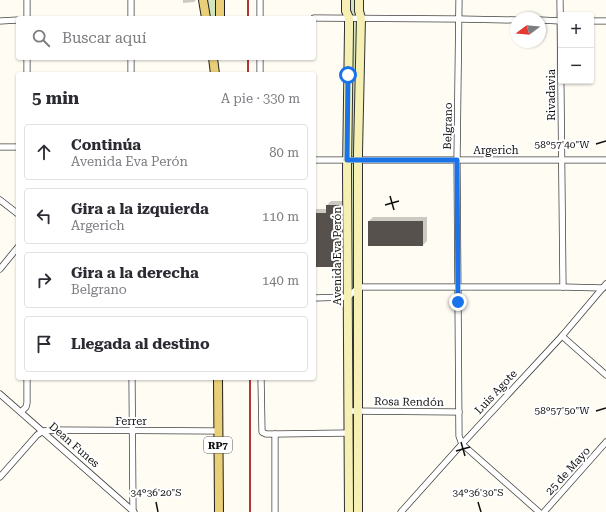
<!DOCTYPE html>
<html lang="es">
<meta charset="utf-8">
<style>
body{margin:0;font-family:"Roboto Serif",serif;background:#f2f2f3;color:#2b2b33}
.controls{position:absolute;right:12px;top:12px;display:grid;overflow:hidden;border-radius:4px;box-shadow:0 1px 3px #0004}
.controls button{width:36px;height:36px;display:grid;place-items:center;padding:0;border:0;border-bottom:1px solid #e1e1e2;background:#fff;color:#2b2b33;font:20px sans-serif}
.compass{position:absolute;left:510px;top:12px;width:36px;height:36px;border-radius:50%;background:#fff;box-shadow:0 1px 3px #0004;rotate:254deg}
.stop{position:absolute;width:12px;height:12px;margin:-9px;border:3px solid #1a73e8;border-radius:50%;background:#fff}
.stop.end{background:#1a73e8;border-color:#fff;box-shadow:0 1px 4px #0008}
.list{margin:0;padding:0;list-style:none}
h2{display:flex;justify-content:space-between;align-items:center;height:52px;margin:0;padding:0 16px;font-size:17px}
h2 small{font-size:13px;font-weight:400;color:#7c7c81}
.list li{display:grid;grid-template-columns:26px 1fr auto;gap:12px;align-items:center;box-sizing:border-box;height:56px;margin:0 8px 8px;padding:0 8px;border:1px solid #e1e1e2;border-radius:4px}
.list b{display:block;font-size:15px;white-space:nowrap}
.list p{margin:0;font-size:13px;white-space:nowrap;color:#7c7c81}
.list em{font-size:13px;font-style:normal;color:#7c7c81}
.icon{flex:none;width:22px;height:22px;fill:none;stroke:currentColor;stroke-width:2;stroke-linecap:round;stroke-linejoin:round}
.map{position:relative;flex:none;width:606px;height:512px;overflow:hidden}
.search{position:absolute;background:#fff;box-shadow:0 1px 3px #0004;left:16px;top:16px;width:300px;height:44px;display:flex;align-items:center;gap:10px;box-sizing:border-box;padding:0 14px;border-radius:4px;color:#7c7c81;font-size:15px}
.panel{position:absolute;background:#fff;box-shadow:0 1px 3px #0004;left:16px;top:72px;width:300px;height:308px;border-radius:4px}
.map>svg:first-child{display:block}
.green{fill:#d2e5bf}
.shadow{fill:#0003}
.building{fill:#57514d}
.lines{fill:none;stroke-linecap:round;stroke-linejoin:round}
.street-casing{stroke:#424242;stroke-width:7}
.secondary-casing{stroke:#313131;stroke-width:10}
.primary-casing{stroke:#202020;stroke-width:10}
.street{stroke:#fff;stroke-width:5.5}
.secondary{stroke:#f6f0b5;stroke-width:8}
.primary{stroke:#e9cf77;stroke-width:8}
.rail{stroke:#b1363a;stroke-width:2}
.route{stroke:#1a73e8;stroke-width:5}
.ticks{fill:none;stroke:#0f0f0f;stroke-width:1.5}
.labels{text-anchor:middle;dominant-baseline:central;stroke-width:4;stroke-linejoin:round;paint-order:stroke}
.shield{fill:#fff;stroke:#575757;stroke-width:1}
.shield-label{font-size:10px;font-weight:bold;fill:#0f0f0f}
.street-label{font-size:11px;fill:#0f0f0f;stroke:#fff}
.ticks-label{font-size:10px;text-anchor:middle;fill:#0f0f0f;stroke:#fff;stroke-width:4;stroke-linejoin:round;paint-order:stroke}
</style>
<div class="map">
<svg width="606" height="512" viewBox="0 0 606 512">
<rect width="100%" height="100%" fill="#fefcf3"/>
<!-- green -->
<g class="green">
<path d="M203,0H220V18H206Z"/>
<path d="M350,0H357L359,31L357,512H353L352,421Z"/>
</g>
<!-- shadow -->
<g class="shadow">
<path d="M183,0H196L194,2L183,3Z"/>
<path d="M331,201H345L344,262L340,266H314V209H327V205Z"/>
<path d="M373,217H427V241L423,245L369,221Z"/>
</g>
<!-- building -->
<g class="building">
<path d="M326,205H341V267H314V213H326Z"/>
<rect x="368" y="221" width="55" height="25"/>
</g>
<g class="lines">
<defs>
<g id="street">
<path d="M27,0V18"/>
<path d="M131,0V18"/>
<path d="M260,0V18"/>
<path d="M459,0L457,160L459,436L462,444L539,512"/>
<path d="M560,0L563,287"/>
<path d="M314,18L459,19L516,20"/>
<path d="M540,20L561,21"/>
<path d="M0,21L18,20"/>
<path d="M591,21H606"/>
<path d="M27,74V58"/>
<path d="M131,74V58"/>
<path d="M260,74V58"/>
<path d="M0,147H18"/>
<path d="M314,160H606"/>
<path d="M0,200L18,214"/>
<path d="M0,269L18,247"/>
<path d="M314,298L348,297L359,287H563L603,288"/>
<path d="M562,336L606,375"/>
<path d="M132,378L133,512"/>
<path d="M261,378L262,432L266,434H275V512"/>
<path d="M0,394L134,512"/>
<path d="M349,411L459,412"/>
<path d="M21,412L26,407L27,403V378"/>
<path d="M275,434L349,433"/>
<path d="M0,477L37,435L43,431L55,430L218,431"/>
<path d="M401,512L462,444L562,336L606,284"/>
<path d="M544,512L606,442"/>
</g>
<g id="secondary">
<path d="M346,0V11L349,18V29L347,170L349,512"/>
<path d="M358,512V152L361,18L359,11V0"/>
</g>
<g id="primary">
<path d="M203,0L206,18"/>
<path d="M220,0V18"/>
<path d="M213,58L215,74"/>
<path d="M218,378L219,512"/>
</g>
</defs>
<!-- street casing -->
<use href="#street" class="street-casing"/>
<!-- secondary casing -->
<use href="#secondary" class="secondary-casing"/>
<!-- primary casing -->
<use href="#primary" class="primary-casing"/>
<!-- street -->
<use href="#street" class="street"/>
<!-- secondary -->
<use href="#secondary" class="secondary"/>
<!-- primary -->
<use href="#primary" class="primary"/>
<!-- rail -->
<g class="rail">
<path d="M248,0V18"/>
<path d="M248,58V74"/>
<path d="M250,378V512"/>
</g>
</g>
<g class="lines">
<!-- route -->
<path class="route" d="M348,75L347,160H457L458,302"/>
</g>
<!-- ticks -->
<path class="ticks" d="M596,144L606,141M390,196L394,210M385,205L399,201M596,411L606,408M461,442L465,456M456,451L470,447M156,502L158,512M478,502L481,512"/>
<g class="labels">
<!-- shield labels -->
<rect class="shield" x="204" y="437" width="28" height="16" rx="3"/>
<g class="shield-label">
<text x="218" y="445">RP7</text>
</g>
<!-- street labels -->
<g class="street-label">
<text transform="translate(551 95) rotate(-90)">Rivadavia</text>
<text transform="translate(448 126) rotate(-89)">Belgrano</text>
<text x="496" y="150">Argerich</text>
<text transform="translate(337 256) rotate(-90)">Avenida Eva Perón</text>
<text transform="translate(496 392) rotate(-47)">Luis Agote</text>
<text transform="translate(409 402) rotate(1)">Rosa Rendón</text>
<text x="131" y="421">Ferrer</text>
<text transform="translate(74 445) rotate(41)">Dean Funes</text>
<text transform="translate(568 471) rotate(-48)">25 de Mayo</text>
</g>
</g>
<g class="ticks-label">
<text x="562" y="148">58°57'40"W</text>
<text x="562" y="414">58°57'50"W</text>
<text x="156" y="496">34°36'20"S</text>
<text x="478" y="496">34°36'30"S</text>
</g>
</svg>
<div class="controls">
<button>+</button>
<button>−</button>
</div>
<svg class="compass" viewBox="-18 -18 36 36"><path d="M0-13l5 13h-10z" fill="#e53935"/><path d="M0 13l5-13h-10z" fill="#7c7c81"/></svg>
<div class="stop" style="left:348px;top:75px"></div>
<div class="stop end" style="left:458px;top:302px"></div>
<div class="search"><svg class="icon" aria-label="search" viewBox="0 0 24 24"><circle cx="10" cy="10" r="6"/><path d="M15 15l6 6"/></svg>Buscar aquí</div>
<section class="panel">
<h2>5 min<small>A pie · 330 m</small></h2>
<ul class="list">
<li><svg class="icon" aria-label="ahead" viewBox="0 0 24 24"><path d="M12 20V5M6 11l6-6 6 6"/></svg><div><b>Continúa</b><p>Avenida Eva Perón</p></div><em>80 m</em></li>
<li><svg class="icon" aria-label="left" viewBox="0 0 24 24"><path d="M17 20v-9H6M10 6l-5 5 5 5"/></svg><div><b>Gira a la izquierda</b><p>Argerich</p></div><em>110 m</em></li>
<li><svg class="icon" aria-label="right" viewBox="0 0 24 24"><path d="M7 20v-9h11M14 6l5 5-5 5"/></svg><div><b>Gira a la derecha</b><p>Belgrano</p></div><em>140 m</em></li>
<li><svg class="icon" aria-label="arrive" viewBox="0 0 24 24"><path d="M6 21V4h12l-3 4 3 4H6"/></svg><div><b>Llegada al destino</b></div></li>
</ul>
</section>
</div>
